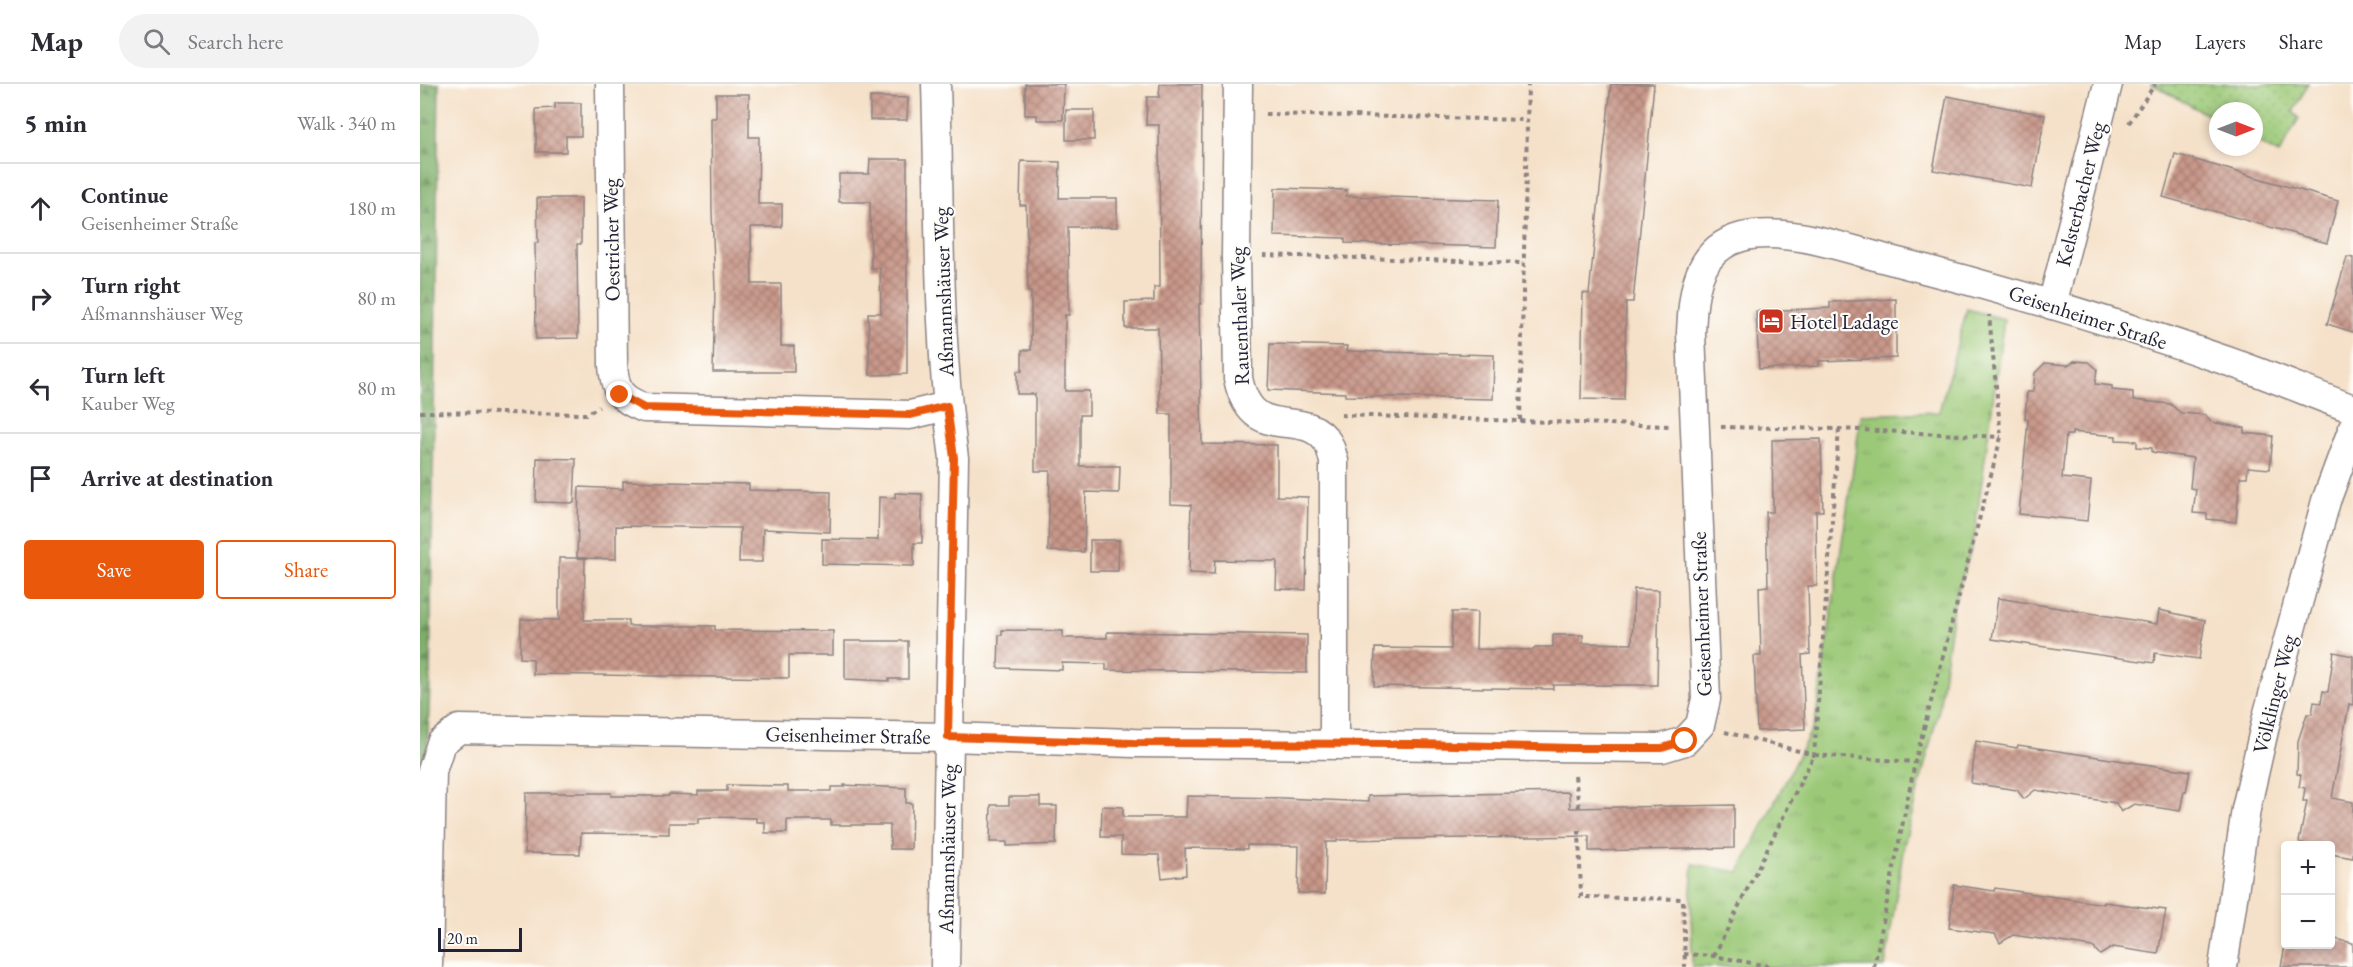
<!DOCTYPE html>
<meta charset="utf-8">
<style>
body{margin:0;font-family:"EB Garamond",serif;background:#f2f2f3;color:#2b2b33}
.controls{position:absolute;right:18px;bottom:18px;display:grid;overflow:hidden;border-radius:6px;box-shadow:0 3px 9px #0003}
.controls button{width:54px;height:54px;display:grid;place-items:center;padding:0;border:0;border-bottom:2px solid #e1e1e2;background:#fff;color:#2b2b33;font:30px sans-serif}
.compass{position:absolute;left:1789px;top:18px;width:54px;height:54px;border-radius:50%;background:#fff;box-shadow:0 3px 9px #0003;rotate:90deg}
.scale{position:absolute;left:18px;bottom:15px;width:84px;box-sizing:border-box;padding-left:6px;border:3px solid #22223b;border-top:0;font-size:16px;line-height:21px;white-space:nowrap;color:#22223b;-webkit-text-stroke:4px #fdfcf7;paint-order:stroke}
.stop{position:absolute;width:18px;height:18px;margin:-14px;border:4px solid #ea580c;border-radius:50%;background:#fff}
.stop.end{background:#ea580c;border-color:#fff;box-shadow:0 2px 6px #0008}
.list{margin:0;padding:0;list-style:none}
h2{display:flex;justify-content:space-between;align-items:center;height:78px;margin:0;padding:0 24px;font-size:26px}
h2 small{font-size:20px;font-weight:400;color:#7c7c81}
.list li{display:grid;grid-template-columns:39px 1fr auto;gap:18px;align-items:center;box-sizing:border-box;height:90px;padding:0 24px;border-top:2px solid #e1e1e2}
.list b{display:block;font-size:22px;white-space:nowrap}
.list p{margin:0;font-size:20px;white-space:nowrap;color:#7c7c81}
.list em{font-size:20px;font-style:normal;color:#7c7c81}
.actions{display:flex;gap:12px;padding:18px 24px}
.actions a{flex:1;padding:14px 0;border:2px solid #ea580c;border-radius:6px;text-align:center;font-size:21px;color:#ea580c}
.actions .main{background:#ea580c;color:#fff}
.icon{flex:none;width:33px;height:33px;fill:none;stroke:currentColor;stroke-width:2;stroke-linecap:round;stroke-linejoin:round}
.map{position:relative;flex:none;width:1933px;height:883px;overflow:hidden}
header{display:flex;align-items:center;gap:36px;box-sizing:border-box;height:84px;padding:0 30px;background:#fff;border-bottom:2px solid #e1e1e2}
header strong{font-size:28px}
nav{display:flex;gap:33px;margin-inline-start:auto;font-size:21px}
.search{width:420px;height:54px;background:#f2f2f3;display:flex;align-items:center;gap:15px;box-sizing:border-box;padding:0 21px;border-radius:33px;color:#7c7c81;font-size:22px}
main{display:flex}
aside{flex:1;background:#fff}
.map>svg:first-child{display:block}
.grass{fill:url(#grass-dots);stroke:#5f765a;stroke-width:1.5}
.forest{fill:url(#forest-firs);stroke:#506852;stroke-width:1.5}
.park{fill:url(#park-tufts);stroke:#5f765a;stroke-width:1.5}
.building{fill:url(#building-cross-hatch)}
.lines{fill:none;stroke-linecap:round;stroke-linejoin:round}
.street-casing{stroke:#8c8282;stroke-width:31}
.path{stroke:#8c8282;stroke-width:4;stroke-dasharray:4.5 4.5;stroke-linecap:butt}
.street{stroke:#fff;stroke-width:28}
.route{stroke:#ea580c;stroke-width:8}
.labels{text-anchor:middle;dominant-baseline:central;stroke-width:4.5;stroke-linejoin:round;paint-order:stroke}
.street-label{font-size:21px;fill:#22223b;stroke:#fdfcf7}
.poi-label{font-size:21px;fill:#22223b;stroke:#fdfcf7;text-anchor:start}
</style>
<header>
<strong>Map</strong>
<div class="search"><svg class="icon" aria-label="search" viewBox="0 0 24 24"><circle cx="10" cy="10" r="6"/><path d="M15 15l6 6"/></svg>Search here</div>
<nav><a>Map</a><a>Layers</a><a>Share</a></nav>
</header>
<main>
<aside>
<h2>5 min<small>Walk · 340 m</small></h2>
<ul class="list">
<li><svg class="icon" aria-label="ahead" viewBox="0 0 24 24"><path d="M12 20V5M6 11l6-6 6 6"/></svg><div><b>Continue</b><p>Geisenheimer Straße</p></div><em>180 m</em></li>
<li><svg class="icon" aria-label="right" viewBox="0 0 24 24"><path d="M7 20v-9h11M14 6l5 5-5 5"/></svg><div><b>Turn right</b><p>Aßmannshäuser Weg</p></div><em>80 m</em></li>
<li><svg class="icon" aria-label="left" viewBox="0 0 24 24"><path d="M17 20v-9H6M10 6l-5 5 5 5"/></svg><div><b>Turn left</b><p>Kauber Weg</p></div><em>80 m</em></li>
<li><svg class="icon" aria-label="arrive" viewBox="0 0 24 24"><path d="M6 21V4h12l-3 4 3 4H6"/></svg><div><b>Arrive at destination</b></div></li>
</ul>
<div class="actions"><a class="main">Save</a><a>Share</a></div>
</aside>
<div class="map">
<svg width="1933" height="883" viewBox="0 0 1933 883">
<defs>
<pattern id="grass-dots" width="8" height="8" patternUnits="userSpaceOnUse" patternTransform="scale(1.5)"><rect width="8" height="8" fill="#9cc978"/><path d="M2 2h.1M6 6h.1" fill="none" stroke="#86ac69" stroke-width="1.8" stroke-linecap="round"/></pattern>
<pattern id="forest-firs" width="22" height="20" patternUnits="userSpaceOnUse" patternTransform="scale(1.5)"><rect width="22" height="20" fill="#7dad68"/><path d="M5 1l3.5 6h-7zM16 11l3.5 6h-7z" fill="#668c57"/></pattern>
<pattern id="park-tufts" width="24" height="20" patternUnits="userSpaceOnUse" patternTransform="scale(1.5)"><rect width="24" height="20" fill="#9cc978"/><path d="M3 7l-1-3M5 7V3M7 7l1-3M15 17l-1-3M17 17v-4M19 17l1-3" fill="none" stroke="#86ac69"/></pattern>
<pattern id="building-cross-hatch" width="8" height="8" patternUnits="userSpaceOnUse" patternTransform="scale(1.5)"><rect width="8" height="8" fill="#c9988a"/><path d="M0 0l8 8M0 8l8-8" fill="none" stroke="#a37c72"/></pattern>
</defs>
<rect width="100%" height="100%" fill="#fdfcf7"/>
<filter id="ink" filterUnits="userSpaceOnUse"><feTurbulence type="fractalNoise" baseFrequency=".0167" numOctaves="2"/><feDisplacementMap in="SourceGraphic" scale="12" xChannelSelector="R" yChannelSelector="G"/><feConvolveMatrix kernelMatrix="1 2 1 2 8 2 1 2 1" color-interpolation-filters="sRGB"/></filter>
<filter id="wash" filterUnits="userSpaceOnUse"><feTurbulence type="fractalNoise" baseFrequency=".008" numOctaves="4" result="noise"/><feDisplacementMap in="SourceGraphic" scale="24" xChannelSelector="R" yChannelSelector="G"/><feGaussianBlur stdDeviation="1.35" result="paint"/><feColorMatrix in="noise" values="0 0 0 0 0 0 0 0 0 0 0 0 0 0 0 0 0 1.4 0 .05"/><feComposite in="paint" operator="in"/></filter>
<g filter="url(#wash)">
<rect width="100%" height="100%" fill="#f5e1c9"/>
<!-- grass -->
<path class="grass" d="M1732,0H1888L1873,28L1879,34L1859,70L1834,57V27H1798V37Z"/>
<!-- forest -->
<path class="forest" d="M0,0H19L10,600L0,852Z"/>
<!-- park -->
<path class="park" d="M1547,225L1584,235L1554,455L1533,523L1519,625L1484,761L1465,883H1272L1271,807L1273,780L1319,788L1395,639L1441,331L1519,328Z"/>
<g id="blocks">
<!-- building -->
<g class="building">
<path d="M605,0H644L643,36H617V31H605Z"/>
<path d="M740,0H782L781,220H779L782,360L857,361V412L888,413L886,506L856,505L857,477L795,476L794,490L769,489L771,421L751,420V330H740L738,244H705V218L734,217V203H740L739,41H726L727,13H739Z"/>
<path d="M1191,0H1234L1213,218H1206L1204,316L1161,315L1163,209L1169,210Z"/>
<path d="M296,10H329V53H339L338,120H362V143H331L332,200H361V262H374V288H293L295,205L292,127L291,34H296Z"/>
<path d="M1527,12L1625,31L1612,104L1513,86Z"/>
<path d="M450,13L488,14L487,36H450Z"/>
<path d="M135,19H161V52H146V68H116V25L135,24Z"/>
<rect x="646" y="26" width="28" height="30"/>
<path d="M1755,70L1918,117L1907,159L1743,113Z"/>
<path d="M450,75H487V290L450,291L448,229H461L460,184H451L450,118H419V90H449Z"/>
<path d="M601,77L640,78L639,114H697V143H648L649,231H645V307H669V331H660V382H700L699,409L666,408L664,468L628,467L630,387H615V310H597V287H602V266H611V208H608L606,121H600Z"/>
<path d="M855,104L927,106L926,112L1078,116L1076,163L925,159V154L854,152Z"/>
<path d="M117,114H161V160H157L158,254L116,255L115,159H118Z"/>
<path d="M1927,173L1933,174V248L1907,240Z"/>
<path d="M1476,215V274L1399,277V282L1339,285L1336,227L1410,224V218Z"/>
<path d="M850,260L927,262L926,267L1074,271L1073,315L925,312V309L848,306Z"/>
<path d="M1654,277L1669,278L1677,285L1675,300L1692,302V306L1713,308V316L1750,320L1761,329L1785,331L1791,338L1825,344L1824,349L1853,352L1850,385L1828,383L1827,393H1820L1816,438L1787,435V430L1773,429L1776,405L1770,404L1773,374L1732,368V364L1717,363V357L1696,356V352L1652,348V351H1646L1642,394L1671,397L1667,437L1599,430L1608,336L1605,334L1607,308H1613L1615,289L1625,279L1648,281Z"/>
<path d="M1401,355L1403,427H1396L1397,502H1388L1390,570L1382,571L1385,645L1337,647L1334,572H1341L1339,503L1348,502L1346,428H1353L1352,356Z"/>
<path d="M117,374L156,375L154,419L116,418Z"/>
<path d="M203,397L329,400V406L411,408L410,448L343,445L342,478H319L320,444L196,442V475L157,474L159,403L203,405Z"/>
<path d="M475,409L502,410V459H494V482L402,480V455L458,456L459,413L475,414Z"/>
<path d="M670,456H699L698,487H670Z"/>
<path d="M139,474H165L164,536H208V542H295V546L413,547V571H369V594L113,590V575L100,574L101,535L139,536Z"/>
<path d="M1214,505L1239,506L1237,601H1133V605L954,602L955,564L1031,565L1032,528H1057L1056,565L1114,566L1115,563H1133V551H1163V559L1212,560Z"/>
<path d="M1578,514L1737,540L1739,526L1785,536L1779,575L1735,569L1734,579L1572,555Z"/>
<path d="M582,546L643,547V554H687V548L887,551V589L686,586V580L642,579V586L578,584L579,551H582Z"/>
<path d="M425,557H488V595H469V597L425,595Z"/>
<path d="M1914,568L1933,572V621L1929,620L1912,714L1933,718V774L1911,770V762H1884V759L1879,758L1887,717H1883L1885,704L1879,703L1881,691L1877,690L1878,657L1887,630H1892L1894,618L1901,619L1903,607L1908,608Z"/>
<path d="M1556,657L1597,664L1598,661L1770,687L1766,708L1764,707L1760,727L1714,720L1701,728L1696,719L1615,706L1604,715L1597,706L1551,699Z"/>
<path d="M307,701L368,702V707H411V703H424V701L486,704V719H492L491,765H470V741H411V736H367V749H345V738H336V734L292,733L278,734V739H249V750L161,749L160,770L105,769L106,709H191V712H249V710L278,711V707H307Z"/>
<path d="M1149,708L1150,724L1314,721V764L1169,767V752L917,756V758H906L905,810L878,809L879,762L827,761V765L765,764L766,791L742,794L739,771L701,770V753H681L682,722L703,723V733H766L767,712L863,714L948,718V712Z"/>
<path d="M589,713H620V722H637L636,760L587,762V758H570L571,721H589Z"/>
<path d="M1534,801L1574,807L1575,804L1684,820V818L1746,826L1738,870L1693,863L1680,871L1673,863L1593,851L1580,859L1575,850L1529,844Z"/>
<path d="M1911,854L1933,859V883H1861L1865,861H1911Z"/>
</g>
</g>
</g>
<g filter="url(#ink)">
<use href="#blocks" fill-opacity="0" stroke="#8c8282" stroke-width="1.5"/>
<g class="lines">
<defs>
<g id="street">
<path d="M190,0L193,281C195,308 200,314 224,324L490,331L527,322"/>
<path d="M516,0C520,124 517,251 534,374L525,883"/>
<path d="M818,0L816,171L818,294C832,364 884,320 908,359C911,364 912,371 914,377V660"/>
<path d="M1632,221L1688,0"/>
<path d="M8,883L12,687L21,659L39,645L528,653L714,659L1242,664L1265,657L1280,641L1286,615L1271,249C1273,209 1276,165 1322,153C1366,142 1427,165 1470,176C1584,205 1698,239 1810,278C1851,292 1892,310 1933,325"/>
<path d="M1803,883L1826,725L1847,633L1906,417L1933,344"/>
</g>
</defs>
<!-- street casing -->
<use href="#street" class="street-casing"/>
<!-- path -->
<g class="path">
<path d="M845,30L1106,36"/>
<path d="M1709,39L1735,0"/>
<path d="M843,171L1103,179"/>
<path d="M0,328L166,330L179,323"/>
<path d="M921,331L1100,337L1108,0"/>
<path d="M1100,337L1249,342"/>
<path d="M1301,343L1419,345L1581,353"/>
<path d="M1305,648L1394,671L1419,345"/>
<path d="M1155,692L1159,724"/>
<path d="M1159,746L1161,813L1263,815L1265,883"/>
<path d="M1264,870L1294,872L1353,883"/>
<path d="M1294,872L1394,671L1495,678"/>
<path d="M1454,883L1495,678L1581,353L1569,231"/>
</g>
<!-- street -->
<use href="#street" class="street"/>
</g>
</g>
<g class="lines" filter="url(#ink)">
<!-- route -->
<path class="route" d="M200,311L224,324L490,331L527,322L534,374L528,653L714,659L996,660L1152,664H1242L1265,657"/>
</g>
<!-- icons -->
<defs>
<symbol id="hotel-square" viewBox="-11 -11 22 22"><rect x="-9" y="-9" width="18" height="18" rx="4" fill="#c8321e" stroke="#fdfcf7"/><path d="M-6-4.5h1.5V1H6V5H4.5V3h-9V5H-6ZM-4 0a1.8 1.8 0 1 1 3.6 0ZM.5 0V-2.5h3Q6-2.5 6 0Z" fill="#fff"/></symbol>
</defs>
<g fill-rule="evenodd">
<use href="#hotel-square" x="1336" y="222" width="30" height="30"/>
</g>
<g class="labels">
<!-- street labels -->
<g class="street-label">
<text transform="translate(1660 110) rotate(-76)">Kelsterbacher Weg</text>
<text transform="translate(191 156) rotate(-91)">Oestricher Weg</text>
<text transform="translate(523 208) rotate(-92)">Aßmannshäuser Weg</text>
<text transform="translate(819 232) rotate(-92)">Rauenthaler Weg</text>
<text transform="translate(1668 233) rotate(18)">Geisenheimer Straße</text>
<text transform="translate(1281 530) rotate(-92)">Geisenheimer Straße</text>
<text transform="translate(1854 610) rotate(-76)">Völklinger Weg</text>
<text transform="translate(428 651) rotate(1)">Geisenheimer Straße</text>
<text transform="translate(527 765) rotate(-89)">Aßmannshäuser Weg</text>
</g>
<!-- poi labels -->
<g class="poi-label">
<text x="1370" y="237">Hotel Ladage</text>
</g>
</g>
</svg>
<div class="controls">
<button>+</button>
<button>−</button>
</div>
<svg class="compass" viewBox="-18 -18 36 36"><path d="M0-13l5 13h-10z" fill="#e53935"/><path d="M0 13l5-13h-10z" fill="#7c7c81"/></svg>
<div class="scale">20 m</div>
<div class="stop" style="left:1265px;top:657px"></div>
<div class="stop end" style="left:200px;top:311px"></div>
</div>
</main>
